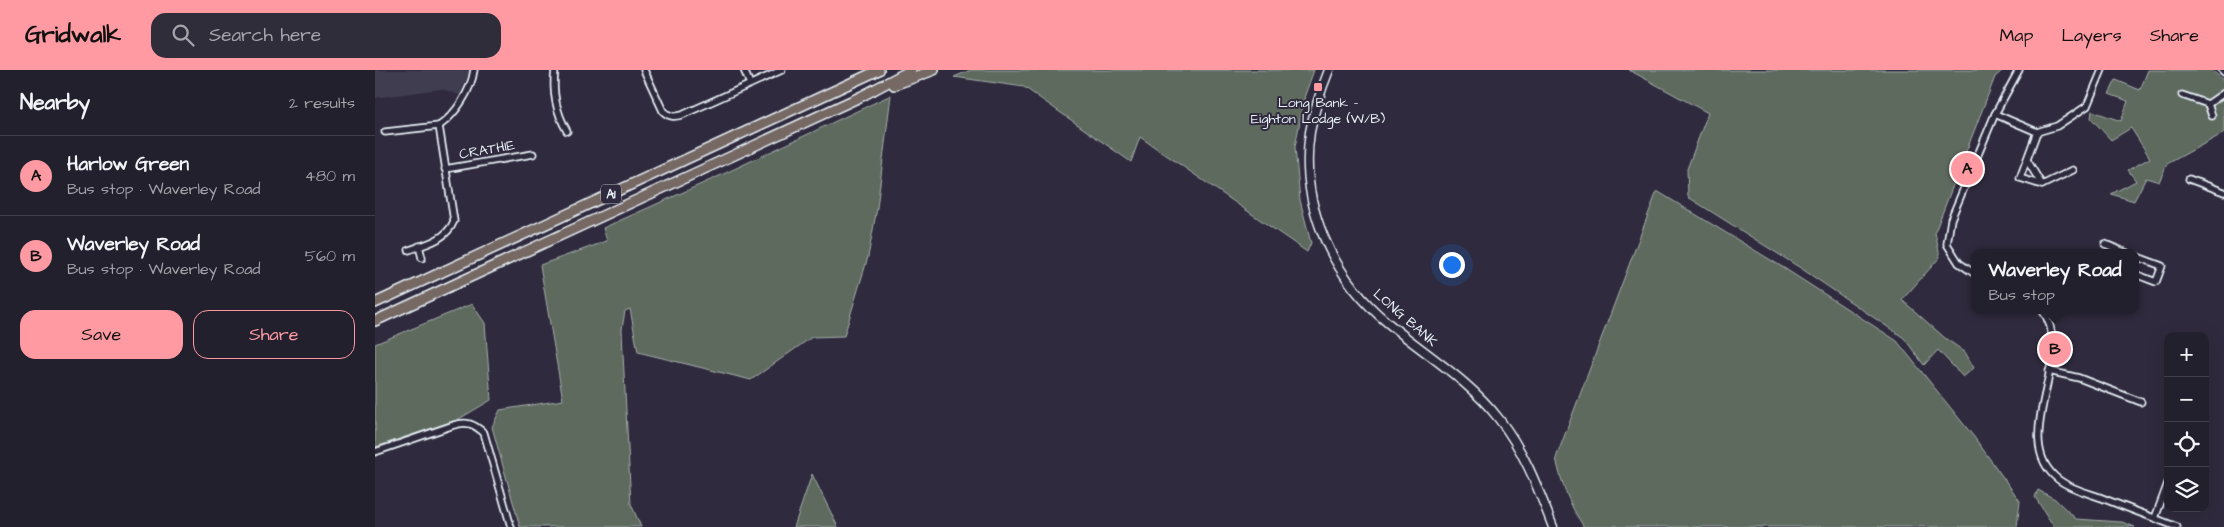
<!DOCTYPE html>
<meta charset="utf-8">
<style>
body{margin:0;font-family:"Architects Daughter",sans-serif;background:#2f2d3a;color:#f1f3f6}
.controls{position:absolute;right:15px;bottom:15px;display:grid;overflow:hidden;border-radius:10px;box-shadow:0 5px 20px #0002}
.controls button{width:45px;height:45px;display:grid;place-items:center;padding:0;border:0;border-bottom:1px solid #403e4a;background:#23202e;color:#f1f3f6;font:25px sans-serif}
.you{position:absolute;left:1076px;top:194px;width:18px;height:18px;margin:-12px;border:4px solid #fff;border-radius:50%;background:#1a73e8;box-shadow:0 0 0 8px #1a73e833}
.badge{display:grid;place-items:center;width:32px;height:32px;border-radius:50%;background:#ff9aa2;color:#111;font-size:16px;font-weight:700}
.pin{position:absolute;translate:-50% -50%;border:2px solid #fff;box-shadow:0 1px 5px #0006}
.popup{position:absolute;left:1596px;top:179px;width:168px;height:65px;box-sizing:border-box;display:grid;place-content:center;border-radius:10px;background:#23202e;filter:drop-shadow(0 1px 4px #0005);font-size:16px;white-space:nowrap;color:#a3a3aa}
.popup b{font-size:19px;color:#f1f3f6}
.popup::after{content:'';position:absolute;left:50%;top:100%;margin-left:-10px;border:10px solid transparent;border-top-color:#23202e}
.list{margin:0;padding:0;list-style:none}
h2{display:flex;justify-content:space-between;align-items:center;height:65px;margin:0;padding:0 20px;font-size:21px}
h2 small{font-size:16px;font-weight:400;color:#a3a3aa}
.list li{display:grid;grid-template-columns:32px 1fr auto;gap:15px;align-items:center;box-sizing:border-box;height:80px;padding:0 20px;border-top:1px solid #403e4a}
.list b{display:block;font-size:19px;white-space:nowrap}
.list p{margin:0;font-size:16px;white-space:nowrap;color:#a3a3aa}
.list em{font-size:16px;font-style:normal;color:#a3a3aa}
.actions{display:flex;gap:10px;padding:15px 20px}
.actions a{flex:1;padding:11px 0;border:1px solid #ff9aa2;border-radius:15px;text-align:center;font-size:18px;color:#ff9aa2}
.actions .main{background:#ff9aa2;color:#111}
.icon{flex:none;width:28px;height:28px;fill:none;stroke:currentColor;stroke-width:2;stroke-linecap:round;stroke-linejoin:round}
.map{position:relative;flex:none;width:1849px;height:457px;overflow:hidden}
header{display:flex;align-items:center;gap:30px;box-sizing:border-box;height:70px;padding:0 25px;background:#ff9aa2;color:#111}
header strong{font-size:24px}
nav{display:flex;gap:28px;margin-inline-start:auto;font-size:18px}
.search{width:350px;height:45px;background:#2f2d3a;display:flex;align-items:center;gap:12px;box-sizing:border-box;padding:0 18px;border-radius:15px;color:#a3a3aa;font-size:19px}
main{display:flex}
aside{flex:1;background:#23202e}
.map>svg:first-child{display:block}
.built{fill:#3f3c51}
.green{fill:#5f6a5f;stroke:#a4aeac}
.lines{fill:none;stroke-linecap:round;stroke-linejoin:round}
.minor-casing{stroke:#e8f1f8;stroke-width:9}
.secondary-casing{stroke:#e8f1f8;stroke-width:11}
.trunk-casing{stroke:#e8f1f8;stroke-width:12}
.minor{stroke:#2f2a3d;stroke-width:5.5}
.secondary{stroke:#2f2a3d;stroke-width:8}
.trunk{stroke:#766964;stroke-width:9}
.poi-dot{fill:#ff9aa2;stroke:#2f2a3d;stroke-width:2}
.labels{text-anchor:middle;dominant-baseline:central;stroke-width:4;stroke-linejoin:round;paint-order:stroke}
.shield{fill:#2f2a3d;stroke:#b0b5c0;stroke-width:1}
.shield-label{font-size:12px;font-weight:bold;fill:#e8f1f8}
.poi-label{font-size:14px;fill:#e8f1f8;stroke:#2f2a3d}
.street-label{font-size:14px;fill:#e8f1f8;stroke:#2f2a3d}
</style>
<header>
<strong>Gridwalk</strong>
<div class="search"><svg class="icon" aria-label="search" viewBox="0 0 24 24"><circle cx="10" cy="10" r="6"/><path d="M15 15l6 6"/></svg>Search here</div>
<nav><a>Map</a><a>Layers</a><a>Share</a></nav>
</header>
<main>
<aside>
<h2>Nearby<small>2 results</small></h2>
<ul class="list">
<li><span class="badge">A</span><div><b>Harlow Green</b><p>Bus stop · Waverley Road</p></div><em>480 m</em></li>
<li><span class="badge">B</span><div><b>Waverley Road</b><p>Bus stop · Waverley Road</p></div><em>560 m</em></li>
</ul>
<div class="actions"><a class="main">Save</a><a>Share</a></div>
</aside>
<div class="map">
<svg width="1849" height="457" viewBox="0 0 1849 457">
<rect width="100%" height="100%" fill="#2f2a3d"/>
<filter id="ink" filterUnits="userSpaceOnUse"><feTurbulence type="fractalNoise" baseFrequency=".02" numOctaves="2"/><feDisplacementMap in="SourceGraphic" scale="10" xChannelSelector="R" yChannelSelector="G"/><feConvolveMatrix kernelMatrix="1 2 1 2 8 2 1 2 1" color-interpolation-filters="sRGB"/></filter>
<g filter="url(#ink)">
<!-- built -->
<path class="built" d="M0,0H95L85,25L66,19L0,28Z"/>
<!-- green -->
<g class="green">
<path d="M596,0H939L930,25L920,77L925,130L936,173L932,182L765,67L756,92L649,17L579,7Z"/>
<path d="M1254,0H1628L1620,7L1560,162L1565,187L1527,230L1570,268L1590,282L1599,298L1588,307L1563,280L1549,295L1529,268L1427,199L1313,127L1312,99L1333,43Z"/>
<path d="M1773,0H1837L1849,11V63L1792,94L1784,112L1771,108L1759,131L1736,124L1761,111L1753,100L1775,88L1756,58L1736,70L1716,48L1717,41L1746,51L1753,31L1734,24L1741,10L1765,20Z"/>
<path d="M516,25L502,138L493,187L469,266L437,267L376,310L263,282L255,239L250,241L247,259L248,284L256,434L266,457H145L117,357L125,340L188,330L165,195L232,171L228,158L340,108Z"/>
<path d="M1282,121L1409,198L1522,271L1599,367L1645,431L1642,457H1243L1241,455L1237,457H1209C1195,436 1186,413 1181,388Z"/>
<path d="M97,234L110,253L116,330L84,349L0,377V274Z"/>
<path d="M437,404L463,457H419Z"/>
<path d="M1663,420L1680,429L1701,449L1747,452L1760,457H1679L1660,427Z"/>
</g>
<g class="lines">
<defs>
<g id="minor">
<path d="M180,0C177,23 181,42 192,61"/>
<path d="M269,0L288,41C294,47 299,47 307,45L407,0"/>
<path d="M369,0L375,14"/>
<path d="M1847,0L1849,2"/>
<path d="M1807,25L1833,34L1849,23"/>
<path d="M1833,34L1837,46"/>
<path d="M1620,44L1662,62L1682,56L1712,36L1727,0"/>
<path d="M64,56C81,44 96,21 99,0"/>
<path d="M10,62L64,56"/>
<path d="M1662,62L1645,108L1667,115L1698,100"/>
<path d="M1652,90L1667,115"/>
<path d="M70,99L158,84"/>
<path d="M1814,109L1849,122"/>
<path d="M1730,174L1752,183"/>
<path d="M44,176L47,188"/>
<path d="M34,180C52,174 71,170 79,151L64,56"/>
<path d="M1760,186L1787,196L1781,212L1760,204"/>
<path d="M1600,204L1584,193L1572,174L1576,149L1620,44L1644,0"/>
<path d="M1667,240C1703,287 1631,370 1684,410C1696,419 1713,423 1727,428C1752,438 1777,447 1802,457"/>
<path d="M1672,247L1683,240"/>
<path d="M1674,301L1704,308L1766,332"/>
<path d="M0,382L79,355C92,351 99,354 109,363L136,457"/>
<path d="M1780,448L1793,413"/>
</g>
<path id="secondary" d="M954,0C946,20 939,40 935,62C924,134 957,207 1013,253C1050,284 1094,310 1124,349C1150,382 1163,419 1178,457"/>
<g id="trunk">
<path d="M519,15L559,0"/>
<path d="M0,233L504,0"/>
<path d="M0,251L487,26L536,0"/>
</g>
</defs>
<!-- minor casing -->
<use href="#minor" class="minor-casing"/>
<!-- secondary casing -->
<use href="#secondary" class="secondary-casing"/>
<!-- trunk casing -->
<use href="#trunk" class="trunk-casing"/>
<!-- minor -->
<use href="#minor" class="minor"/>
<!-- secondary -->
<use href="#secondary" class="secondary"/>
<!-- trunk -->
<use href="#trunk" class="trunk"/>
</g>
</g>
<!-- markers -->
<rect class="poi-dot" x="938" y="12" width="10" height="10" rx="2.5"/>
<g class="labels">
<!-- shield labels -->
<rect class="shield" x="226" y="114.5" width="20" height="19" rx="4"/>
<g class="shield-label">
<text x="236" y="124">A1</text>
</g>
<!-- poi labels -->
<g class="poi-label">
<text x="943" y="33">Long Bank -<tspan x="943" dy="16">Eighton Lodge (W/B)</tspan></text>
</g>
<!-- street labels -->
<g class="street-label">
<text transform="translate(112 80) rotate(-10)">CRATHIE</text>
<text transform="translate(1030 248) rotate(41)">LONG BANK</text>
</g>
</g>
</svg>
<div class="controls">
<button>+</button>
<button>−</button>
<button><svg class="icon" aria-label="locate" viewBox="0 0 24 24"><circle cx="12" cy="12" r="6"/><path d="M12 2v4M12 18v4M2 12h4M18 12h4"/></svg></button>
<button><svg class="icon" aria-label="layers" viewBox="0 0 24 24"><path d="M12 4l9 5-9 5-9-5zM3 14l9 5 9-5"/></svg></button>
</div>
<div class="you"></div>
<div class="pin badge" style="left:1592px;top:99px">A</div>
<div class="pin badge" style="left:1680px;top:279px">B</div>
<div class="popup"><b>Waverley Road</b>Bus stop</div>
</div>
</main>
